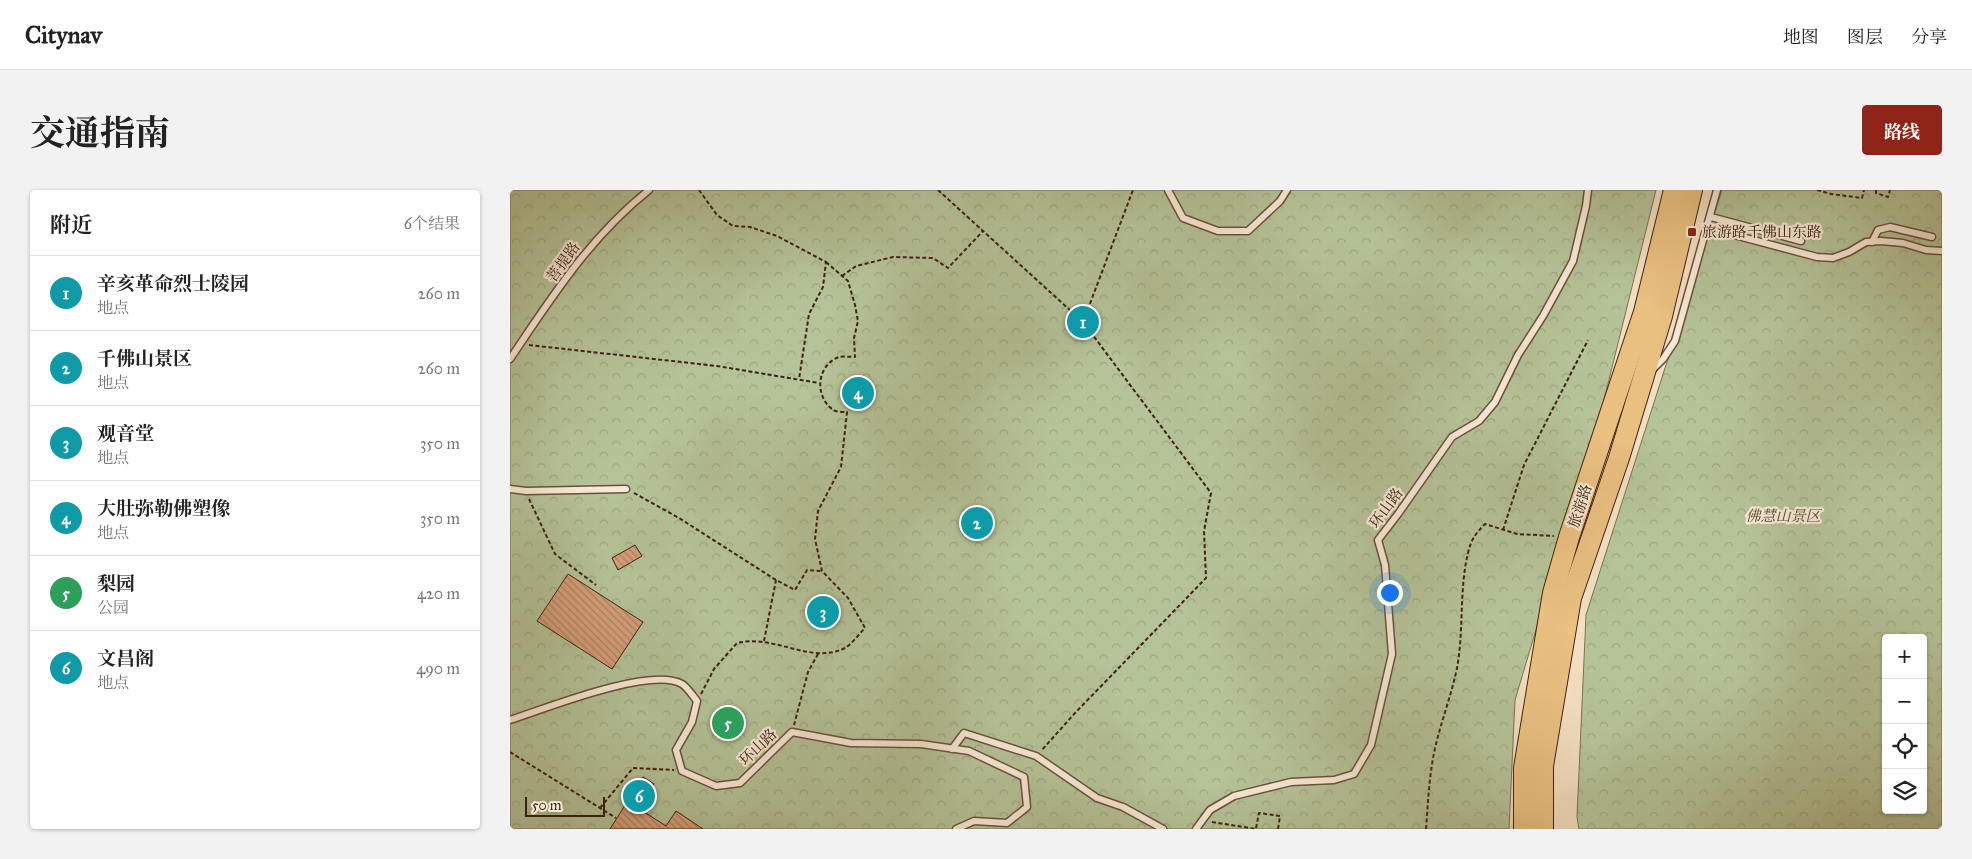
<!DOCTYPE html>
<html lang="zh">
<meta charset="utf-8">
<style>
body{margin:0;font-family:"IM FELL Great Primer","Noto Serif SC",serif;background:#f2f2f2;color:#222}
.controls{position:absolute;right:15px;bottom:15px;display:grid;overflow:hidden;border-radius:5px;box-shadow:0 1px 4px #0004}
.controls button{width:45px;height:45px;display:grid;place-items:center;padding:0;border:0;border-bottom:1px solid #e0e0e0;background:#fff;color:#222;font:25px sans-serif}
.scale{position:absolute;left:15px;bottom:12px;width:80px;box-sizing:border-box;padding-left:5px;border:2px solid #3f2011;border-top:0;font-size:14px;line-height:18px;white-space:nowrap;color:#3f2011;-webkit-text-stroke:4px #f8ead7;paint-order:stroke}
.you{position:absolute;left:879px;top:402px;width:18px;height:18px;margin:-12px;border:4px solid #fff;border-radius:50%;background:#1a73e8;box-shadow:0 0 0 8px #1a73e833}
.badge{display:grid;place-items:center;width:32px;height:32px;border-radius:50%;background:#8f2418;color:#fff;font-size:16px;font-weight:700}
.pin{position:absolute;translate:-50% -50%;border:2px solid #fff;box-shadow:0 1px 5px #0006}
.list{margin:0;padding:0;list-style:none}
h2{display:flex;justify-content:space-between;align-items:center;height:65px;margin:0;padding:0 20px;font-size:21px}
h2 small{font-size:16px;font-weight:400;color:#767676}
.list li{display:grid;grid-template-columns:32px 1fr auto;gap:15px;align-items:center;box-sizing:border-box;height:75px;padding:0 20px;border-top:1px solid #e0e0e0}
.list b{display:block;font-size:19px;white-space:nowrap}
.list p{margin:0;font-size:16px;white-space:nowrap;color:#767676}
.list em{font-size:16px;font-style:normal;color:#767676}
.icon{flex:none;width:28px;height:28px;fill:none;stroke:currentColor;stroke-width:2;stroke-linecap:round;stroke-linejoin:round}
.map{position:relative;flex:none;width:1432px;height:639px;overflow:hidden;border-radius:5px}
header{display:flex;align-items:center;gap:30px;box-sizing:border-box;height:70px;padding:0 25px;background:#fff;border-bottom:1px solid #e0e0e0}
header strong{font-size:24px}
nav{display:flex;gap:28px;margin-inline-start:auto;font-size:18px}
.intro{display:flex;align-items:center;justify-content:space-between;box-sizing:border-box;height:120px;padding:0 30px}
h1{margin:0;font-size:35px}
.button{padding:12px 22px;border-radius:5px;background:#8f2418;color:#fff;font-size:18px;font-weight:700}
main{display:flex;gap:30px;padding:0 30px}
aside{flex:1;background:#fff;border-radius:5px;box-shadow:0 1px 4px #0004}
.map>svg:first-child{display:block}
.park{fill:url(#park-crowns);stroke:#7a7254;fill-rule:evenodd}
.building{fill:url(#building-back-hatch);stroke:#3f2011}
.lines{fill:none;stroke-linecap:round;stroke-linejoin:round}
.service-casing{stroke:#6c503d;stroke-width:9}
.primary-casing{stroke:#3f2011;stroke-width:22}
.path{stroke:#3f2011;stroke-width:2;stroke-dasharray:4 2.5;stroke-linecap:butt}
.service{stroke:#f8ead7;stroke-width:6}
.primary{stroke:#eac081;stroke-width:20}
.poi-dot{fill:#8f2418;stroke:#f8ead7;stroke-width:2}
.labels{text-anchor:middle;dominant-baseline:central;stroke-width:4.5;stroke-linejoin:round;paint-order:stroke}
.poi-label{font-size:15px;fill:#3f2011;stroke:#f8ead7;text-anchor:start}
.street-label{font-size:15px;fill:#3f2011;stroke:#f8ead7}
.park-label{font-size:15px;font-style:italic;fill:#5c4933;stroke:#f8ead7}
</style>
<header>
<strong>Citynav</strong>
<nav><a>地图</a><a>图层</a><a>分享</a></nav>
</header>
<div class="intro"><h1>交通指南</h1><a class="button">路线</a></div>
<main>
<aside>
<h2>附近<small>6个结果</small></h2>
<ul class="list">
<li><span class="badge" style="background:#0f9aa8">1</span><div><b>辛亥革命烈士陵园</b><p>地点</p></div><em>260 m</em></li>
<li><span class="badge" style="background:#0f9aa8">2</span><div><b>千佛山景区</b><p>地点</p></div><em>260 m</em></li>
<li><span class="badge" style="background:#0f9aa8">3</span><div><b>观音堂</b><p>地点</p></div><em>350 m</em></li>
<li><span class="badge" style="background:#0f9aa8">4</span><div><b>大肚弥勒佛塑像</b><p>地点</p></div><em>350 m</em></li>
<li><span class="badge" style="background:#2e9e5b">5</span><div><b>梨园</b><p>公园</p></div><em>420 m</em></li>
<li><span class="badge" style="background:#0f9aa8">6</span><div><b>文昌阁</b><p>地点</p></div><em>490 m</em></li>
</ul>
</aside>
<div class="map">
<svg width="1432" height="639" viewBox="0 0 1432 639">
<defs>
<pattern id="park-crowns" width="20" height="18" patternUnits="userSpaceOnUse" patternTransform="scale(1.25)"><rect width="20" height="18" fill="#b5c398"/><path d="M2 6a3 3 0 1 1 6 0M12 15a3 3 0 1 1 6 0" fill="none" stroke="#9da782"/></pattern>
<pattern id="building-back-hatch" width="6" height="6" patternUnits="userSpaceOnUse" patternTransform="scale(1.25)"><rect width="6" height="6" fill="#d5a07b"/><path d="M-1 5l2 2M0 0l6 6M5-1l2 2" fill="none" stroke="#ae8263"/></pattern>
</defs>
<rect width="100%" height="100%" fill="#f4dfc2"/>
<filter id="stains"><feTurbulence type="fractalNoise" baseFrequency=".004" numOctaves="4"/><feColorMatrix values="0 0 0 0 .2 0 0 0 0 .09 0 0 0 0 .02 0 0 0 .5 -.17"/></filter>
<radialGradient id="worn" r=".72"><stop offset=".6" stop-color="#630" stop-opacity="0"/><stop offset="1" stop-color="#630" stop-opacity=".3"/></radialGradient>
<!-- park -->
<g class="park">
<path d="M0,0H1146L1090,226L1005,510L999,639H0Z"/>
<path d="M1212,0H1432V639H1069L1067,627L1076,425ZM1376,448H1413V620H1376Z"/>
</g>
<!-- building -->
<g class="building">
<path d="M125,355L132,366L108,380L102,368Z"/>
<path d="M58,384L133,432L102,479L27,431Z"/>
<path d="M133,587L144,594L128,618L156,636L166,621L193,639H100Z"/>
</g>
<g class="lines">
<defs>
<g id="service">
<path d="M658,0L673,28L708,41H738L770,11L777,0"/>
<path d="M1201,27L1291,51"/>
<path d="M1198,38L1307,67L1323,68L1339,62L1356,52L1371,51L1393,53L1416,60L1432,61"/>
<path d="M1362,52L1368,40L1380,37L1422,47"/>
<path d="M0,169C42,107 79,48 139,0"/>
<path d="M1143,179L1153,169L1165,151L1207,0"/>
<path d="M0,299L16,301L116,299"/>
<path d="M0,530C34,519 141,476 172,494C177,497 183,506 187,511L182,532L166,560L172,581L206,596L230,593L282,542L341,553L411,554L459,561L514,587L517,617L497,633L464,631L446,639"/>
<path d="M442,559L454,543L526,566L587,608L613,617L653,639"/>
<path d="M686,639L700,620L724,606L781,592L824,590L844,584L861,555L882,464L875,375L868,350L888,324L942,247L969,231L985,212L1008,165L1033,126L1063,71L1076,16L1078,0"/>
</g>
<g id="primary">
<path d="M1014,639V578L1043,403L1059,347L1134,122L1164,0"/>
<path d="M1033,639V576L1061,408L1109,268L1152,126L1182,0"/>
</g>
</defs>
<!-- service casing -->
<use href="#service" class="service-casing"/>
<!-- primary casing -->
<use href="#primary" class="primary-casing"/>
<!-- path -->
<g class="path">
<path d="M189,0L207,25L223,36L240,37L267,46L316,72L313,97L299,124L289,189"/>
<path d="M428,0L573,132L701,303L694,341L696,388L565,523L531,561"/>
<path d="M1307,0L1321,4L1352,8L1354,0"/>
<path d="M1366,0V3L1378,7L1380,0"/>
<path d="M332,86L346,76L383,67L423,68L438,78L473,41"/>
<path d="M573,132L623,0"/>
<path d="M19,155L207,176L309,193"/>
<path d="M124,303L169,328L266,390L285,400L297,380L312,381"/>
<path d="M19,309L45,364L86,395"/>
<path d="M993,340L1014,275L1078,150"/>
<path d="M254,451L266,390"/>
<path d="M191,504L204,479L227,453C265,444 301,475 335,458C342,454 349,444 355,438L338,408L312,381L305,349L308,321L331,277L337,222C332,222 325,222 322,219C304,205 307,175 329,167C333,166 341,167 345,167L344,148L348,131L345,115L338,91L316,72"/>
<path d="M284,535L298,482L308,464"/>
<path d="M0,562L106,628"/>
<path d="M90,618L123,578L164,580"/>
<path d="M702,632L746,639"/>
<path d="M746,638L749,623L770,626L768,639"/>
<path d="M916,639C918,613 919,588 924,563C930,534 941,507 947,478C954,440 949,400 958,363C961,350 965,344 975,334L1007,344L1044,346"/>
</g>
<!-- service -->
<use href="#service" class="service"/>
<!-- primary -->
<use href="#primary" class="primary"/>
</g>
<!-- markers -->
<rect class="poi-dot" x="1177" y="37" width="10" height="10" rx="2.5"/>
<g class="labels">
<!-- poi labels -->
<g class="poi-label">
<text x="1192" y="42">旅游路千佛山东路</text>
</g>
<!-- street labels -->
<g class="street-label">
<text transform="translate(53 72) rotate(-54)">菩提路</text>
<text transform="translate(1070 316) rotate(-72)">旅游路</text>
<text transform="translate(876 318) rotate(-54)">环山路</text>
<text transform="translate(248 557) rotate(-44)">环山路</text>
</g>
<!-- park labels -->
<g class="park-label">
<text x="1273" y="326">佛慧山景区</text>
</g>
</g>
<rect width="100%" height="100%" filter="url(#stains)"/>
<rect width="100%" height="100%" fill="url(#worn)"/>
</svg>
<div class="controls">
<button>+</button>
<button>−</button>
<button><svg class="icon" aria-label="locate" viewBox="0 0 24 24"><circle cx="12" cy="12" r="6"/><path d="M12 2v4M12 18v4M2 12h4M18 12h4"/></svg></button>
<button><svg class="icon" aria-label="layers" viewBox="0 0 24 24"><path d="M12 4l9 5-9 5-9-5zM3 14l9 5 9-5"/></svg></button>
</div>
<div class="scale">50 m</div>
<div class="you"></div>
<div class="pin badge" style="left:573px;top:132px;background:#0f9aa8">1</div>
<div class="pin badge" style="left:467px;top:333px;background:#0f9aa8">2</div>
<div class="pin badge" style="left:313px;top:422px;background:#0f9aa8">3</div>
<div class="pin badge" style="left:348px;top:203px;background:#0f9aa8">4</div>
<div class="pin badge" style="left:218px;top:533px;background:#2e9e5b">5</div>
<div class="pin badge" style="left:129px;top:606px;background:#0f9aa8">6</div>
</div>
</main>
